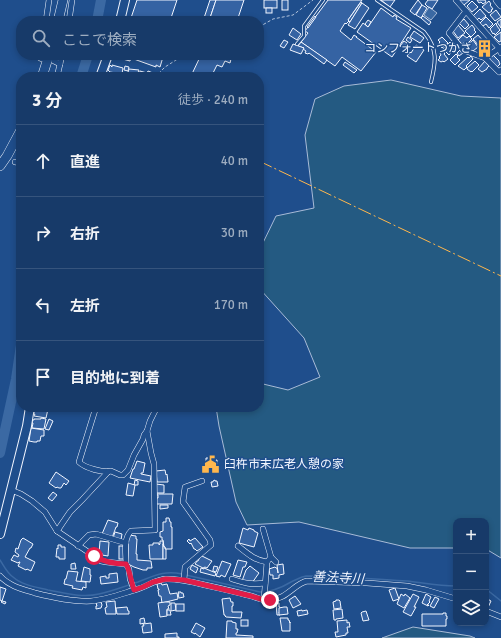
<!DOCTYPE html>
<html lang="ja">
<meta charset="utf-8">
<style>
body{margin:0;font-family:Signika,"Noto Sans JP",sans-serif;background:#244571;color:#f1f3f6}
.controls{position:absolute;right:12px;bottom:12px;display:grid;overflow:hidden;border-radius:8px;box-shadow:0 2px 6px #0003}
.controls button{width:36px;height:36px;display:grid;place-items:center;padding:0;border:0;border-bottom:1px solid #36547d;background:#173a69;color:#f1f3f6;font:20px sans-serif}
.stop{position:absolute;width:12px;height:12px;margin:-9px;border:3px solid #e11d48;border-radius:50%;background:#fff}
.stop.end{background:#e11d48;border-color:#fff;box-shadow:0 1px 4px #0008}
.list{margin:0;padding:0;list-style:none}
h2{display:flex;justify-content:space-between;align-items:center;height:52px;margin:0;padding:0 16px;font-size:17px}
h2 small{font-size:13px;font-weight:400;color:#9eadc0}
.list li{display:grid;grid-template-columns:26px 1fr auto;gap:12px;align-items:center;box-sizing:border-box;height:72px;padding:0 16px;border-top:1px solid #36547d}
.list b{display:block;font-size:15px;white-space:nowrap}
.list em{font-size:13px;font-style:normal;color:#9eadc0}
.icon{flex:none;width:22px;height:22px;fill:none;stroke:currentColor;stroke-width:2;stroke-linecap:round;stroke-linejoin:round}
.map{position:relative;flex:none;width:501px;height:638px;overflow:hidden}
.search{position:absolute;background:#173a69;box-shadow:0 2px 6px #0003;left:16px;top:16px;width:248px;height:44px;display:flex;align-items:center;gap:10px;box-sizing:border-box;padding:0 14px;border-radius:16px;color:#9eadc0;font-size:15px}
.panel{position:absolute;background:#173a69;box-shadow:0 2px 6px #0003;left:16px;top:72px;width:248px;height:340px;border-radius:16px}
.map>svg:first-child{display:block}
.green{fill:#245a82;stroke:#a8bbd7}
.water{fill:#3b69a3;stroke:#a8bbd7}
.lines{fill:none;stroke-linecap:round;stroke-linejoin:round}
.stream{stroke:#3b69a3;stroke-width:1.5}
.river{stroke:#3b69a3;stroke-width:10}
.building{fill:#3563a3;stroke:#f2f6ff}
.lane-casing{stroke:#f2f6ff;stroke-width:4}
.street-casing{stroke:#f2f6ff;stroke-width:6}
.secondary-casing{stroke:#f2f6ff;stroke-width:8}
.primary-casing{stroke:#f2f6ff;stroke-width:10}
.highway-casing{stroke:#f2f6ff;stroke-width:10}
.path{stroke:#b3c4dc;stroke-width:1;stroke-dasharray:3 2;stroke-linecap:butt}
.lane{stroke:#1f4e8c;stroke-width:2.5}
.street{stroke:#1f4e8c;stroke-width:5}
.secondary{stroke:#1f4e8c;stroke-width:7}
.primary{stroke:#1f4e8c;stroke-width:8}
.highway{stroke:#1f4e8c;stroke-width:9}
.power{stroke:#ffb74d;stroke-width:1;stroke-dasharray:14 3 2 3;stroke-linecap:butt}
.route{stroke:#e11d48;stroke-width:5}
.labels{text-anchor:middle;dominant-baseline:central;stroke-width:3;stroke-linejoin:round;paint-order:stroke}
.poi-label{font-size:12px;fill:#f2f6ff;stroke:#1f4e8c;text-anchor:end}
.water-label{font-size:13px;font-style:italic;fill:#f2f6ff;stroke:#1f4e8c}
</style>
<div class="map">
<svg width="501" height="638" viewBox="0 0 501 638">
<rect width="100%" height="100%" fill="#1f4e8c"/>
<!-- green -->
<g class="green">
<path d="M391,80L461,96L501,98V558L486,549V521H456V548H410L299,522L247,525L236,502L219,426L216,407H259V383L288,390L320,377L304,338L259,288V251L276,216L314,208L305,135L315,99L344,86Z"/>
<path d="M413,627L470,636L475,638H382Z"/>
</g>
<!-- water -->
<path class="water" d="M429,7L437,13L431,20L424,15Z"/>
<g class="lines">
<!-- stream -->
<g class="stream">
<path d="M0,560C4,566 7,573 13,577C22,585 36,587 48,590C65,593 82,598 99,594C113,591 125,586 138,582C154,576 164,570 182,574"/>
<path d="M186,575L260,592C272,592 281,588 291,582C296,580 300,577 306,576C340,576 374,579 407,581C424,583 440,586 456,586"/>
<path d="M486,589L501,601"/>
</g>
<!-- river -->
<g class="river">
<path d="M97,21L101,0"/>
<path d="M81,77L88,55"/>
<path d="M0,453L16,379L21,345"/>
</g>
</g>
<!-- building -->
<g class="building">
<path d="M137,0H177L170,21H130Z"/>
<path d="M210,0H216L209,21H203Z"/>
<path d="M216,0H244L237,21H209Z"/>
<rect x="264" y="0" width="13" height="8"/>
<rect x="282" y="0" width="6" height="10"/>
<path d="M328,0H362L348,20L349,21L346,24L345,23L340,31L351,40L354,35L357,37H356L376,52L361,71L342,57L335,66L301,42L308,33L305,31Z"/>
<path d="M381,0H395L390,7Z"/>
<path d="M418,0L422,5L415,15L410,11Z"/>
<path d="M428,0H438L432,9L429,7H428L425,4Z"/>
<path d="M459,0H470L464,5Z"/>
<path d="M477,0H485L486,2L483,4L481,2L479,3Z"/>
<path d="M472,1L478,7L472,12L467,6Z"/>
<path d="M489,1L491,4L490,5L493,9L491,10L492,11L489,13L482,7Z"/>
<path d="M361,2L362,3L350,22L348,20Z"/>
<path d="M362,3L369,8L355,29L348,25Z"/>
<path d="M422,5L427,8L421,18L416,15Z"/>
<rect x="266" y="8" width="6" height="5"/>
<path d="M381,8L393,17L394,15L397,17L396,19L411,28L392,57L357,32L363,23L368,27Z"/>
<path d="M480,9L486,16L481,20L479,18L477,20L473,16Z"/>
<path d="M496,10L501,17L495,21L490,15Z"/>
<path d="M315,16L316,17L308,28L307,27Z"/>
<path d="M423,16L431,22L429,25L421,18Z"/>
<path d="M486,17L493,24L489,28L486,24L483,26L480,23Z"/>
<path d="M464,19L469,25L465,29L459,23Z"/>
<path d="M501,19V28L497,22Z"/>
<path d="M368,20L371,22L368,27L365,24Z"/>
<path d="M496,23L497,26L500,30L495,35L494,33L493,34L490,29Z"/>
<path d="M458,25L465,33L458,38L453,31Z"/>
<path d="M472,25L475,29L474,30L476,32L471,37L465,31Z"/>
<path d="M293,28L301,34L297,40L289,35Z"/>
<path d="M414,31L424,38L420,43L410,37Z"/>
<path d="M501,32V41L499,42L494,37Z"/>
<path d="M463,35L467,38L469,36L472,39L466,45L464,43L462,44L458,40Z"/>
<path d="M478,35L484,42L479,46L473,39Z"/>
<path d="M408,37L412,40L410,43L406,40Z"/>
<path d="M442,37L448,43L442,48L439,43L440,42L438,40Z"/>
<path d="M284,40L288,42L284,48L280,46Z"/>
<path d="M473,40L478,47L473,51L467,49L465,47Z"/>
<path d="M404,41L407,43L404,48L400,46Z"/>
<path d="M301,42L327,60L324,64L309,53L308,54L305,53L306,51L303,49L304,48L298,46Z"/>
<path d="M450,42L453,45L451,46L454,49L449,55L443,49Z"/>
<path d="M484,43L490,50L486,54L480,47Z"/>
<path d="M293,44L304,48L301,54L290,50Z"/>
<path d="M416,45L424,50L416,62L407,56L410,52L411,53Z"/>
<path d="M460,50L463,53L459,56L457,53Z"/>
<path d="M443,51L445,53L444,54L448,59L444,62L443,61L441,62L438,60L440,58L439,57L441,55L440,53Z"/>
<path d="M456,54L458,56L457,57L460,60L455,65L450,60Z"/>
<path d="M116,55H126L131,57L130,61L115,57Z"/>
<path d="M132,55H163V57L160,67L156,65V67L131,58Z"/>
<path d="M201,55H232L230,63L225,61L222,67L217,65L212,75L209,74L208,77L191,76Z"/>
<path d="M493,55L499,61V62L500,64L497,67L489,60Z"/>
<path d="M471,56L473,59L466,66L467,67L464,70L458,66L468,57L469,58Z"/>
<path d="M475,61L479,65L472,72V71L471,72L467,69V68Z"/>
<path d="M485,61L489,66L487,68V69L482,72L478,69Z"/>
<path d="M345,62L357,70L354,73L343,65Z"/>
<path d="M110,65L112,67V65L123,68L122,74L110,72L108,70Z"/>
<path d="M125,66L129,67L128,71L124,70Z"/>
<path d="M129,69L139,70L137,75L136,74L135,77L127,76Z"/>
<path d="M140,71L147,73L148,71L153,73L152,77H140V76L139,75Z"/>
<path d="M37,408L48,409L46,418L34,416L35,414H33V412H35V410H37Z"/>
<path d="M41,418L46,419L44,429L32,428L33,423H32V420H34V419H41Z"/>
<path d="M49,419L53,421L49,430L45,429Z"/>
<path d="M31,428L44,430V436H41L40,441H37V442H34L29,441Z"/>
<path d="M206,458H212V459H216V460H217V468H216V471L206,472Z"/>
<path d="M137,461L145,463L143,473H141V474L151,476L150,482L130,478L133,469H134Z"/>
<path d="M165,470L166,475L167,474L168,482H157L156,471Z"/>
<path d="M56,472L69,481L66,485L64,483L61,488H59L57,487L56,488L49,483Z"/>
<path d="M135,480L138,481V485H134Z"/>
<path d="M215,480V481H217L218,486L212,487L211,482H213V481Z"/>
<path d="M128,483L135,485L133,496L126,495Z"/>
<path d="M156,484L164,485V493H156Z"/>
<path d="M53,492L57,495L52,501L48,498Z"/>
<path d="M156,494H173L172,504H156V498H158V495H156Z"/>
<path d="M160,505H168V508L160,509Z"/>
<path d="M166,518H169L170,522H171V527H172V549H165V547H164L163,540H162V537H160V532L163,531V522H166Z"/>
<path d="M108,520L118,523L117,527H116L112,538L102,534Z"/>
<path d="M243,528L248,530L249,528L254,530V531L258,533L254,547L239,543Z"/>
<path d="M115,532L122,534L121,540L113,538Z"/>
<path d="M129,535L136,536V539H137L136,554H137V560L151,561L152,568H147V570H143L134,567L128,564V546Z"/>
<path d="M23,538L33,544L31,548H30L25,557L35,562L31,571L27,569L26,570L18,566L20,562H19L18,563L11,560L14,555L18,557L19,555L15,552L16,548L18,549L21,540Z"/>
<path d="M195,538L203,547L197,551L195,549H194L191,543L190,544L187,541L189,539L190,541Z"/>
<path d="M100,541L109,542L108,556L102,555V553H99Z"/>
<path d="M160,541H163V559H150L149,545H153V543H159V545L160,544Z"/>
<path d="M163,544L164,547H165V549H166V559H163Z"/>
<path d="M58,545H61V547H65V559H59V557H56L57,548L58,549Z"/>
<rect x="119" y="546" width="5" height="13"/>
<path d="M202,556L212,561L207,568L205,567L203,568L195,564L197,561H198L200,557H201Z"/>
<path d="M238,560L247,562L245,567H243L240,577L233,575Z"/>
<path d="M222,561L231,564L225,577L221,575L220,577L216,576Z"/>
<path d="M75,563L76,569H71V564Z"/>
<path d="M283,564L284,574L279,575V578L273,579V575H270L269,569L275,567L276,568H277L278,573V572L277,565Z"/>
<path d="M192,565L198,568L196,573L190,569Z"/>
<path d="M214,566L218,567L216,572L213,571V570Z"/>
<path d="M250,566L259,573L252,583L242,581L246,570Z"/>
<path d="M84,567L90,569V575H91L90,582L81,581Z"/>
<path d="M201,568L204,569V568L216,573L215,576L200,572Z"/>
<path d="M68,571L78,572L76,581L86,582V588L83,587L82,590L72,588L73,586L64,584L65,579H66Z"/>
<path d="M117,573L118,582L101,584L100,577L106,576V578H109V574Z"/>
<path d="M161,583L162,585L167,584L170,594L177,593L178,599L162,603L161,596H159L158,590H159V589H158L157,584Z"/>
<path d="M0,587L6,589L2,601L6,602L5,604L1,602L2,601L0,600Z"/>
<path d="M395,588L399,599L393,601L389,590Z"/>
<path d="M178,592H181V593H183L184,597L179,598L178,594H179Z"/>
<path d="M401,594L404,596L405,594L410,598L404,608L397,604Z"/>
<path d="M413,594L419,597L414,607H416L411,616L403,612Z"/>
<path d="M426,594L431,597L429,601L430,602L427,605H429L428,606L422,603Z"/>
<path d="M295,596L301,604L293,608L289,600Z"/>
<path d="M435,597L439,599L434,608L430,606Z"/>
<path d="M230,598L231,602H233V606H232V612H242L241,618L226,617L225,616V615H224L222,599Z"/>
<path d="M486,598L491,601L486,612Z"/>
<path d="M336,600H339L340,601L341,608L334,609L333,602L336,601Z"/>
<path d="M115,601L116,614H106L105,608L107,607L106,602Z"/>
<path d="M101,602L102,605L101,608L96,609V606H97L96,603Z"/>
<path d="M165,602H170V605L168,606L169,609H167V616L160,617L158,603Z"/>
<path d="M171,603H175L176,610L171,611Z"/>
<path d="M276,603H279V607H280V612H279L280,615H277Z"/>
<rect x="176" y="604" width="8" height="7"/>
<path d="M127,607L128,611H129V614H117L116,608Z"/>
<path d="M284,607H287L288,614L279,615V608Z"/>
<path d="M342,609L343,618L336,619V620H334L333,610Z"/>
<path d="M167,610H170L171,615H167Z"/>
<path d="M302,610V611L307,610L308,614L298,616L297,611Z"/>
<path d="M366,611L369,620L363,621L361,613L362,612Z"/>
<path d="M443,613H446V616H447V619H446V626H422V614H443Z"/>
<path d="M144,618L145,623L140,624V619Z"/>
<path d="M280,618H288V620H289L290,623V622V631H282Z"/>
<rect x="241" y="620" width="7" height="6"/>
<path d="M347,620V623L349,622L350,627H347L348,633H346V635L336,637L335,632H338L337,621Z"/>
<path d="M227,621H232V622L236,623V629H238L237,633H236V635L253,636V638H226Z"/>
<path d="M151,623L152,632L143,633L142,626H144L143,624Z"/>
<path d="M196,623L205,628L200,637L195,633V634L191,632Z"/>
<path d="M177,633V637H179V638H165V634Z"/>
</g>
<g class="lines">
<defs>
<g id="lane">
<path d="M377,0L424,32C438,49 436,62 431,82"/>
<path d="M297,44L304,36V26L323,0"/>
</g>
<g id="street">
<path d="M456,0L499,48L501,53"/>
<path d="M466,11L449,33L463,50L485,58L499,72L501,70"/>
<path d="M46,21L49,0"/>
<path d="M69,21L72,0"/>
<path d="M41,55L40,58L42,59"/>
<path d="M485,58L501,47"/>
<path d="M54,61L60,64L57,77"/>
<path d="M60,64L62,55"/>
<path d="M15,162L21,163"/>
<path d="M96,407L79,462C85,468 103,473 111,471L120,475H123L128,470L134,455L143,439L144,435L147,431L150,421L155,411V407"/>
<path d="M11,490L21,494L32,501L45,512L57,531L94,556L101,561L106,562L126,564L129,569L130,579L134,590"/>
<path d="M263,529L271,557L276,562"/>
<path d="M57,531L70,512L82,500L108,472"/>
<path d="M78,546L89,535L96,534L126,543"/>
<path d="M238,546C247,553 254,560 267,562"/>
<path d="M126,564C126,554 123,539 131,531L155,530L154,464L151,453L147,431"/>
<path d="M0,576C9,586 22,589 35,593C51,597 74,602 91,601C106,600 124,593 138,589C148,586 156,579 167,579C180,579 193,582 205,585C219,588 233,591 247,595C254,596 262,601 270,600C287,599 294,584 307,581L367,583L407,586L426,590L456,599"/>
<path d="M232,579C244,583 251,585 265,583"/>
<path d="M184,580L185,567L211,545L210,540L183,502L185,487L202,481"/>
<path d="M264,600L267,562L271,557"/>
<path d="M486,611L501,617"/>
</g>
<path id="secondary" d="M497,0L501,5"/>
<g id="primary">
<path d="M120,21L125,0"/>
<path d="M100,77L108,55"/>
<path d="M0,534L27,426L30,407"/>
</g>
<g id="highway">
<path d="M58,21L63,0"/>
<path d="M42,77L49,55"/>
<path d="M0,166L7,156L21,130"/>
</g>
</defs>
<!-- lane casing -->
<use href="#lane" class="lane-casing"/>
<!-- street casing -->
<use href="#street" class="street-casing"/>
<!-- secondary casing -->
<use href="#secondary" class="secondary-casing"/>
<!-- primary casing -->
<use href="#primary" class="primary-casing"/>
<!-- highway casing -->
<use href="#highway" class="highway-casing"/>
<!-- path -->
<g class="path">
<path d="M259,27L273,19L293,15L313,0"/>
<path d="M155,77L165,67L184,55"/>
</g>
<!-- lane -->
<use href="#lane" class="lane"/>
<!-- street -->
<use href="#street" class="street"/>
<!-- secondary -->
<use href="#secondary" class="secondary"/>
<!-- primary -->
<use href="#primary" class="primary"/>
<!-- highway -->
<use href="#highway" class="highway"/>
<!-- power -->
<path class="power" d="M259,161L501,276"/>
</g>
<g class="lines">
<!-- route -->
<path class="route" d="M94,556C104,562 114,564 126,564C130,571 131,581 134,590L143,587L153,582L166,579L184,580L251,596L264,600H270"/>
</g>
<!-- icons -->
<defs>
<symbol id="building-bare" viewBox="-9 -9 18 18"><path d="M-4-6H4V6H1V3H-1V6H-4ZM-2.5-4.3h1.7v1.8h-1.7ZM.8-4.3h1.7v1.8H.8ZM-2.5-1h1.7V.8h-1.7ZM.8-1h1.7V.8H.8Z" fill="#ffb74d" stroke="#1f4e8c" stroke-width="2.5" paint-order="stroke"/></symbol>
<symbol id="civic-bare" viewBox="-9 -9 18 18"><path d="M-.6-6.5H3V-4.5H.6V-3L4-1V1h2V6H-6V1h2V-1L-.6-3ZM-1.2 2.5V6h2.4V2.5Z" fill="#ffb74d" stroke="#1f4e8c" stroke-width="2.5" paint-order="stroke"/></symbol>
</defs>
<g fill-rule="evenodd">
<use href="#building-bare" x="472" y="36" width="25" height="25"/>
<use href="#civic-bare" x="198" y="452" width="25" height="25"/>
</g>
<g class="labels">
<!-- poi labels -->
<g class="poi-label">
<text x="472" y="48">コンフォートつかさ</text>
<text x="224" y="464" text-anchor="start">臼杵市末広老人憩の家</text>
</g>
<!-- water labels -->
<g class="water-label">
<text transform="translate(338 578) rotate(3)">善法寺川</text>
</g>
</g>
</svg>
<div class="controls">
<button>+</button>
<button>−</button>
<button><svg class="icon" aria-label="layers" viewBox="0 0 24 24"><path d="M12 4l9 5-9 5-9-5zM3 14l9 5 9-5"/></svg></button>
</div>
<div class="stop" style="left:94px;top:556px"></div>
<div class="stop end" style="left:270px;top:600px"></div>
<div class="search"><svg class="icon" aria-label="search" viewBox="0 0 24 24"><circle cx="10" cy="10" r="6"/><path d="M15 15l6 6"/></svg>ここで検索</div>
<section class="panel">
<h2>3 分<small>徒歩 · 240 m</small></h2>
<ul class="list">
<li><svg class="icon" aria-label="ahead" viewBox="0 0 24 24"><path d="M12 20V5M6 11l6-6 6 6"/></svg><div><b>直進</b></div><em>40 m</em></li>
<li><svg class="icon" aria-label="right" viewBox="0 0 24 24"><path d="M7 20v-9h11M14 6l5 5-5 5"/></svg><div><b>右折</b></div><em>30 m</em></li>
<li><svg class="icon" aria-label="left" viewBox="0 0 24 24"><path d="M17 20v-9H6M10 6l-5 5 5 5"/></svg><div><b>左折</b></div><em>170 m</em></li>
<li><svg class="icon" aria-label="arrive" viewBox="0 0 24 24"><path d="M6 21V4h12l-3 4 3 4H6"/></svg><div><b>目的地に到着</b></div></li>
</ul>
</section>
</div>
